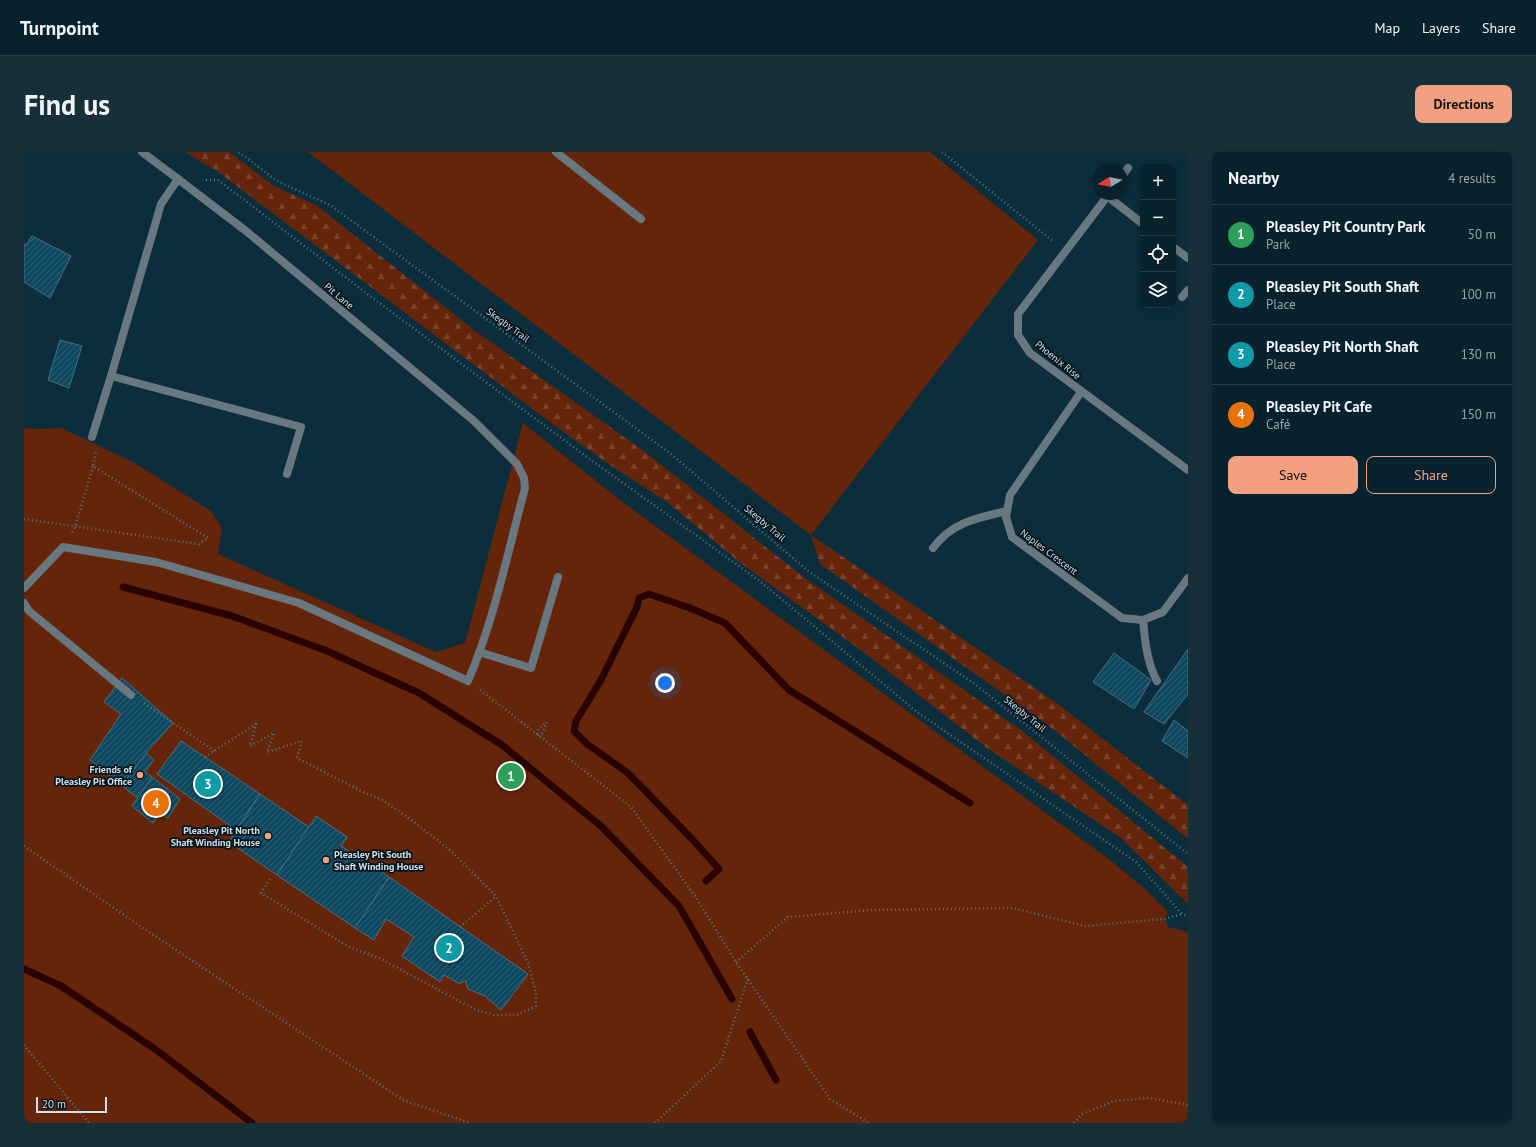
<!DOCTYPE html>
<meta charset="utf-8">
<style>
body{margin:0;font-family:"PT Sans",sans-serif;background:#162f39;color:#f1f3f6}
.controls{position:absolute;right:12px;top:12px;display:grid;overflow:hidden;border-radius:8px;box-shadow:0 2px 6px #0003}
.controls button{width:36px;height:36px;display:grid;place-items:center;padding:0;border:0;border-bottom:1px solid #293f49;background:#08222d;color:#f1f3f6;font:20px sans-serif}
.compass{position:absolute;left:1068px;top:12px;width:36px;height:36px;border-radius:50%;background:#08222d;box-shadow:0 2px 6px #0003;rotate:260deg}
.scale{position:absolute;left:12px;bottom:10px;width:71px;box-sizing:border-box;padding-left:4px;border:2px solid #cee0ea;border-top:0;font-size:11px;line-height:14px;white-space:nowrap;color:#cee0ea;-webkit-text-stroke:3px #06131a;paint-order:stroke}
.you{position:absolute;left:641px;top:531px;width:14px;height:14px;margin:-10px;border:3px solid #fff;border-radius:50%;background:#1a73e8;box-shadow:0 0 0 6px #1a73e833}
.badge{display:grid;place-items:center;width:26px;height:26px;border-radius:50%;background:#f3a081;color:#fff;font-size:13px;font-weight:700}
.pin{position:absolute;translate:-50% -50%;border:2px solid #fff;box-shadow:0 1px 4px #0006}
.list{margin:0;padding:0;list-style:none}
h2{display:flex;justify-content:space-between;align-items:center;height:52px;margin:0;padding:0 16px;font-size:17px}
h2 small{font-size:13px;font-weight:400;color:#98a4aa}
.list li{display:grid;grid-template-columns:26px 1fr auto;gap:12px;align-items:center;box-sizing:border-box;height:60px;padding:0 16px;border-top:1px solid #293f49}
.list b{display:block;font-size:15px;white-space:nowrap}
.list p{margin:0;font-size:13px;white-space:nowrap;color:#98a4aa}
.list em{font-size:13px;font-style:normal;color:#98a4aa}
.actions{display:flex;gap:8px;padding:12px 16px}
.actions a{flex:1;padding:9px 0;border:1px solid #f3a081;border-radius:8px;text-align:center;font-size:14px;color:#f3a081}
.actions .main{background:#f3a081;color:#111}
.icon{flex:none;width:22px;height:22px;fill:none;stroke:currentColor;stroke-width:2;stroke-linecap:round;stroke-linejoin:round}
.map{position:relative;flex:none;width:1164px;height:971px;overflow:hidden;border-radius:8px}
header{display:flex;align-items:center;gap:24px;box-sizing:border-box;height:56px;padding:0 20px;background:#08222d;border-bottom:1px solid #293f49}
header strong{font-size:19px}
nav{display:flex;gap:22px;margin-inline-start:auto;font-size:14px}
.intro{display:flex;align-items:center;justify-content:space-between;box-sizing:border-box;height:96px;padding:0 24px}
h1{margin:0;font-size:28px}
.button{padding:10px 18px;border-radius:8px;background:#f3a081;color:#111;font-size:14px;font-weight:700}
main{display:flex;gap:24px;padding:0 24px}
aside{flex:1;background:#08222d;border-radius:8px;box-shadow:0 2px 6px #0003}
.map>svg:first-child{display:block}
.forest{fill:url(#forest-firs)}
.park{fill:#64250a}
.lines{fill:none;stroke-linecap:round;stroke-linejoin:round}
.stream{stroke:#2a0300;stroke-width:7}
.building{fill:url(#building-hatch);stroke:#4d6e7f}
.path{stroke:#5a7582;stroke-width:2.5;stroke-dasharray:1 3;stroke-linecap:butt}
.service{stroke:#697880;stroke-width:8}
.minor{stroke:#697880;stroke-width:8}
.poi-dot{fill:#f3a081;stroke:#06131a;stroke-width:1.5}
.labels{text-anchor:middle;dominant-baseline:central;stroke-width:3.5;stroke-linejoin:round;paint-order:stroke}
.street-label{font-size:10px;fill:#cee0ea;stroke:#06131a}
.poi-label{font-size:10px;font-weight:bold;fill:#cee0ea;stroke:#06131a;text-anchor:end}
</style>
<header>
<strong>Turnpoint</strong>
<nav><a>Map</a><a>Layers</a><a>Share</a></nav>
</header>
<div class="intro"><h1>Find us</h1><a class="button">Directions</a></div>
<main>
<div class="map">
<svg width="1164" height="971" viewBox="0 0 1164 971">
<defs>
<pattern id="forest-firs" width="22" height="20" patternUnits="userSpaceOnUse"><rect width="22" height="20" fill="#64250a"/><path d="M5 1l3.5 6h-7zM16 11l3.5 6h-7z" fill="#79442e"/></pattern>
<pattern id="building-hatch" width="6" height="6" patternUnits="userSpaceOnUse"><rect width="6" height="6" fill="#0d4860"/><path d="M-1 1l2-2M0 6l6-6M5 7l2-2" fill="none" stroke="#2f6277"/></pattern>
</defs>
<rect width="100%" height="100%" fill="#0b2d3c"/>
<!-- forest -->
<g class="forest">
<path d="M161,0H205L250,34L292,53L450,178L621,300L781,426L997,578L1164,715V751H1163L1097,686L963,596L838,499L714,409L643,350L583,311L519,265L197,22Z"/>
<path d="M787,383L1034,552L1164,653V687L1029,577L796,412Z"/>
</g>
<!-- park -->
<g class="park">
<path d="M284,0H906L1014,88L787,383Z"/>
<path d="M499,271L596,348L1086,708L1119,735L1144,760L1141,767L1144,775L1164,780V971H0V276L11,277L37,276L109,310L187,359L198,376L194,402L412,500L441,491Z"/>
</g>
<g class="lines">
<!-- stream -->
<g class="stream">
<path d="M99,435L208,464L303,499L395,541L478,593L578,675L655,754L708,847"/>
<path d="M682,729L695,717L668,687L604,621L563,592L550,579L552,569L577,528L613,455L615,446L625,442L666,456L701,471L765,538L946,651"/>
<path d="M0,817L37,834L131,897L228,971"/>
<path d="M726,880L752,928"/>
</g>
</g>
<!-- building -->
<g class="building">
<path d="M8,84L47,104L26,146L0,130V92L2,93Z"/>
<path d="M36,188L58,194L45,236L24,228Z"/>
<path d="M1164,497V542L1140,572L1120,560Z"/>
<path d="M1090,501L1127,528L1110,557L1069,530Z"/>
<path d="M98,526L149,571L122,601L98,634L66,608L97,562L80,550Z"/>
<path d="M1150,568L1164,579V606L1138,589Z"/>
<path d="M157,589L236,642L212,678L133,622Z"/>
<path d="M122,601L130,608L121,620L128,625L114,646L98,634Z"/>
<path d="M128,625L156,647L144,666L136,660L129,671L108,654Z"/>
<path d="M236,642L285,675L253,723L205,690Z"/>
<path d="M292,664L323,685L317,694L365,725L331,776L253,723Z"/>
<path d="M365,725L504,822L477,858L461,844L444,837L441,828L436,832L420,823L416,830L378,804L390,785L362,767L350,788L331,776Z"/>
</g>
<g class="lines">
<!-- path -->
<g class="path">
<path d="M215,0L253,29L306,53L647,302L784,419L952,533L1164,702"/>
<path d="M918,0L1030,90"/>
<path d="M182,28H194L342,141L552,297L737,430L893,560L1112,710L1158,762L1164,764"/>
<path d="M0,367L175,392L184,386L69,314L72,300"/>
<path d="M48,380L51,375L69,314"/>
<path d="M456,538L607,655L673,747L712,810L806,947L845,971"/>
<path d="M120,551L190,599"/>
<path d="M513,582L515,576L522,571"/>
<path d="M514,583L519,581L523,570"/>
<path d="M181,605L232,572L226,594L250,581L243,600L278,589L273,606L341,641L357,647L390,670L427,699L472,744L504,811L512,841V854L493,863H470L452,858L355,806L325,795L237,741L246,727"/>
<path d="M0,694L116,774L379,948L446,971"/>
<path d="M436,775L472,744"/>
<path d="M712,810L764,765L848,758L989,756L1061,774L1141,767L1158,762"/>
<path d="M0,893L65,971"/>
<path d="M631,971L697,909L724,826"/>
<path d="M1050,971L1058,962L1090,949L1125,946L1164,953"/>
</g>
<!-- service -->
<g class="service">
<path d="M532,0L617,67"/>
<path d="M909,396C928,370 953,366 983,359"/>
<path d="M0,436L39,395L132,410L275,451L444,529C470,469 484,399 501,336L500,326L493,312L450,269L222,79L154,27"/>
<path d="M0,451L5,459L107,543"/>
<path d="M1119,468C1121,489 1123,511 1133,529"/>
<path d="M455,500L507,516L534,425"/>
</g>
<!-- minor -->
<g class="minor">
<path d="M1098,24L1104,16"/>
<path d="M1085,42L994,162V183L1006,201L1164,318"/>
<path d="M1083,44L1119,72"/>
<path d="M1149,95L1164,106"/>
<path d="M1158,145L1164,138"/>
<path d="M87,224L277,275L263,322"/>
<path d="M1057,240L986,343L982,365L988,385L1098,466L1119,468L1139,460L1164,426"/>
<path d="M68,285L87,224L137,52L154,27L118,0"/>
</g>
</g>
<!-- markers -->
<g class="poi-dot">
<circle cx="116" cy="623" r="4"/>
<circle cx="244" cy="684" r="4"/>
<circle cx="302" cy="708" r="4"/>
</g>
<g class="labels">
<!-- street labels -->
<g class="street-label">
<text transform="translate(315 144) rotate(40)">Pit Lane</text>
<text transform="translate(484 173) rotate(36)">Skegby Trail</text>
<text transform="translate(1034 208) rotate(39)">Phoenix Rise</text>
<text transform="translate(741 371) rotate(40)">Skegby Trail</text>
<text transform="translate(1025 400) rotate(37)">Naples Crescent</text>
<text transform="translate(1001 562) rotate(39)">Skegby Trail</text>
</g>
<!-- poi labels -->
<g class="poi-label">
<text x="108" y="617">Friends of<tspan x="108" dy="12">Pleasley Pit Office</tspan></text>
<text x="236" y="678">Pleasley Pit North<tspan x="236" dy="12">Shaft Winding House</tspan></text>
<text x="310" y="702" text-anchor="start">Pleasley Pit South<tspan x="310" dy="12">Shaft Winding House</tspan></text>
</g>
</g>
</svg>
<div class="controls">
<button>+</button>
<button>−</button>
<button><svg class="icon" aria-label="locate" viewBox="0 0 24 24"><circle cx="12" cy="12" r="6"/><path d="M12 2v4M12 18v4M2 12h4M18 12h4"/></svg></button>
<button><svg class="icon" aria-label="layers" viewBox="0 0 24 24"><path d="M12 4l9 5-9 5-9-5zM3 14l9 5 9-5"/></svg></button>
</div>
<svg class="compass" viewBox="-18 -18 36 36"><path d="M0-13l5 13h-10z" fill="#e53935"/><path d="M0 13l5-13h-10z" fill="#98a4aa"/></svg>
<div class="scale">20 m</div>
<div class="you"></div>
<div class="pin badge" style="left:487px;top:624px;background:#2e9e5b">1</div>
<div class="pin badge" style="left:425px;top:796px;background:#0f9aa8">2</div>
<div class="pin badge" style="left:184px;top:632px;background:#0f9aa8">3</div>
<div class="pin badge" style="left:132px;top:651px;background:#e8710a">4</div>
</div>
<aside>
<h2>Nearby<small>4 results</small></h2>
<ul class="list">
<li><span class="badge" style="background:#2e9e5b">1</span><div><b>Pleasley Pit Country Park</b><p>Park</p></div><em>50 m</em></li>
<li><span class="badge" style="background:#0f9aa8">2</span><div><b>Pleasley Pit South Shaft</b><p>Place</p></div><em>100 m</em></li>
<li><span class="badge" style="background:#0f9aa8">3</span><div><b>Pleasley Pit North Shaft</b><p>Place</p></div><em>130 m</em></li>
<li><span class="badge" style="background:#e8710a">4</span><div><b>Pleasley Pit Cafe</b><p>Café</p></div><em>150 m</em></li>
</ul>
<div class="actions"><a class="main">Save</a><a>Share</a></div>
</aside>
</main>
